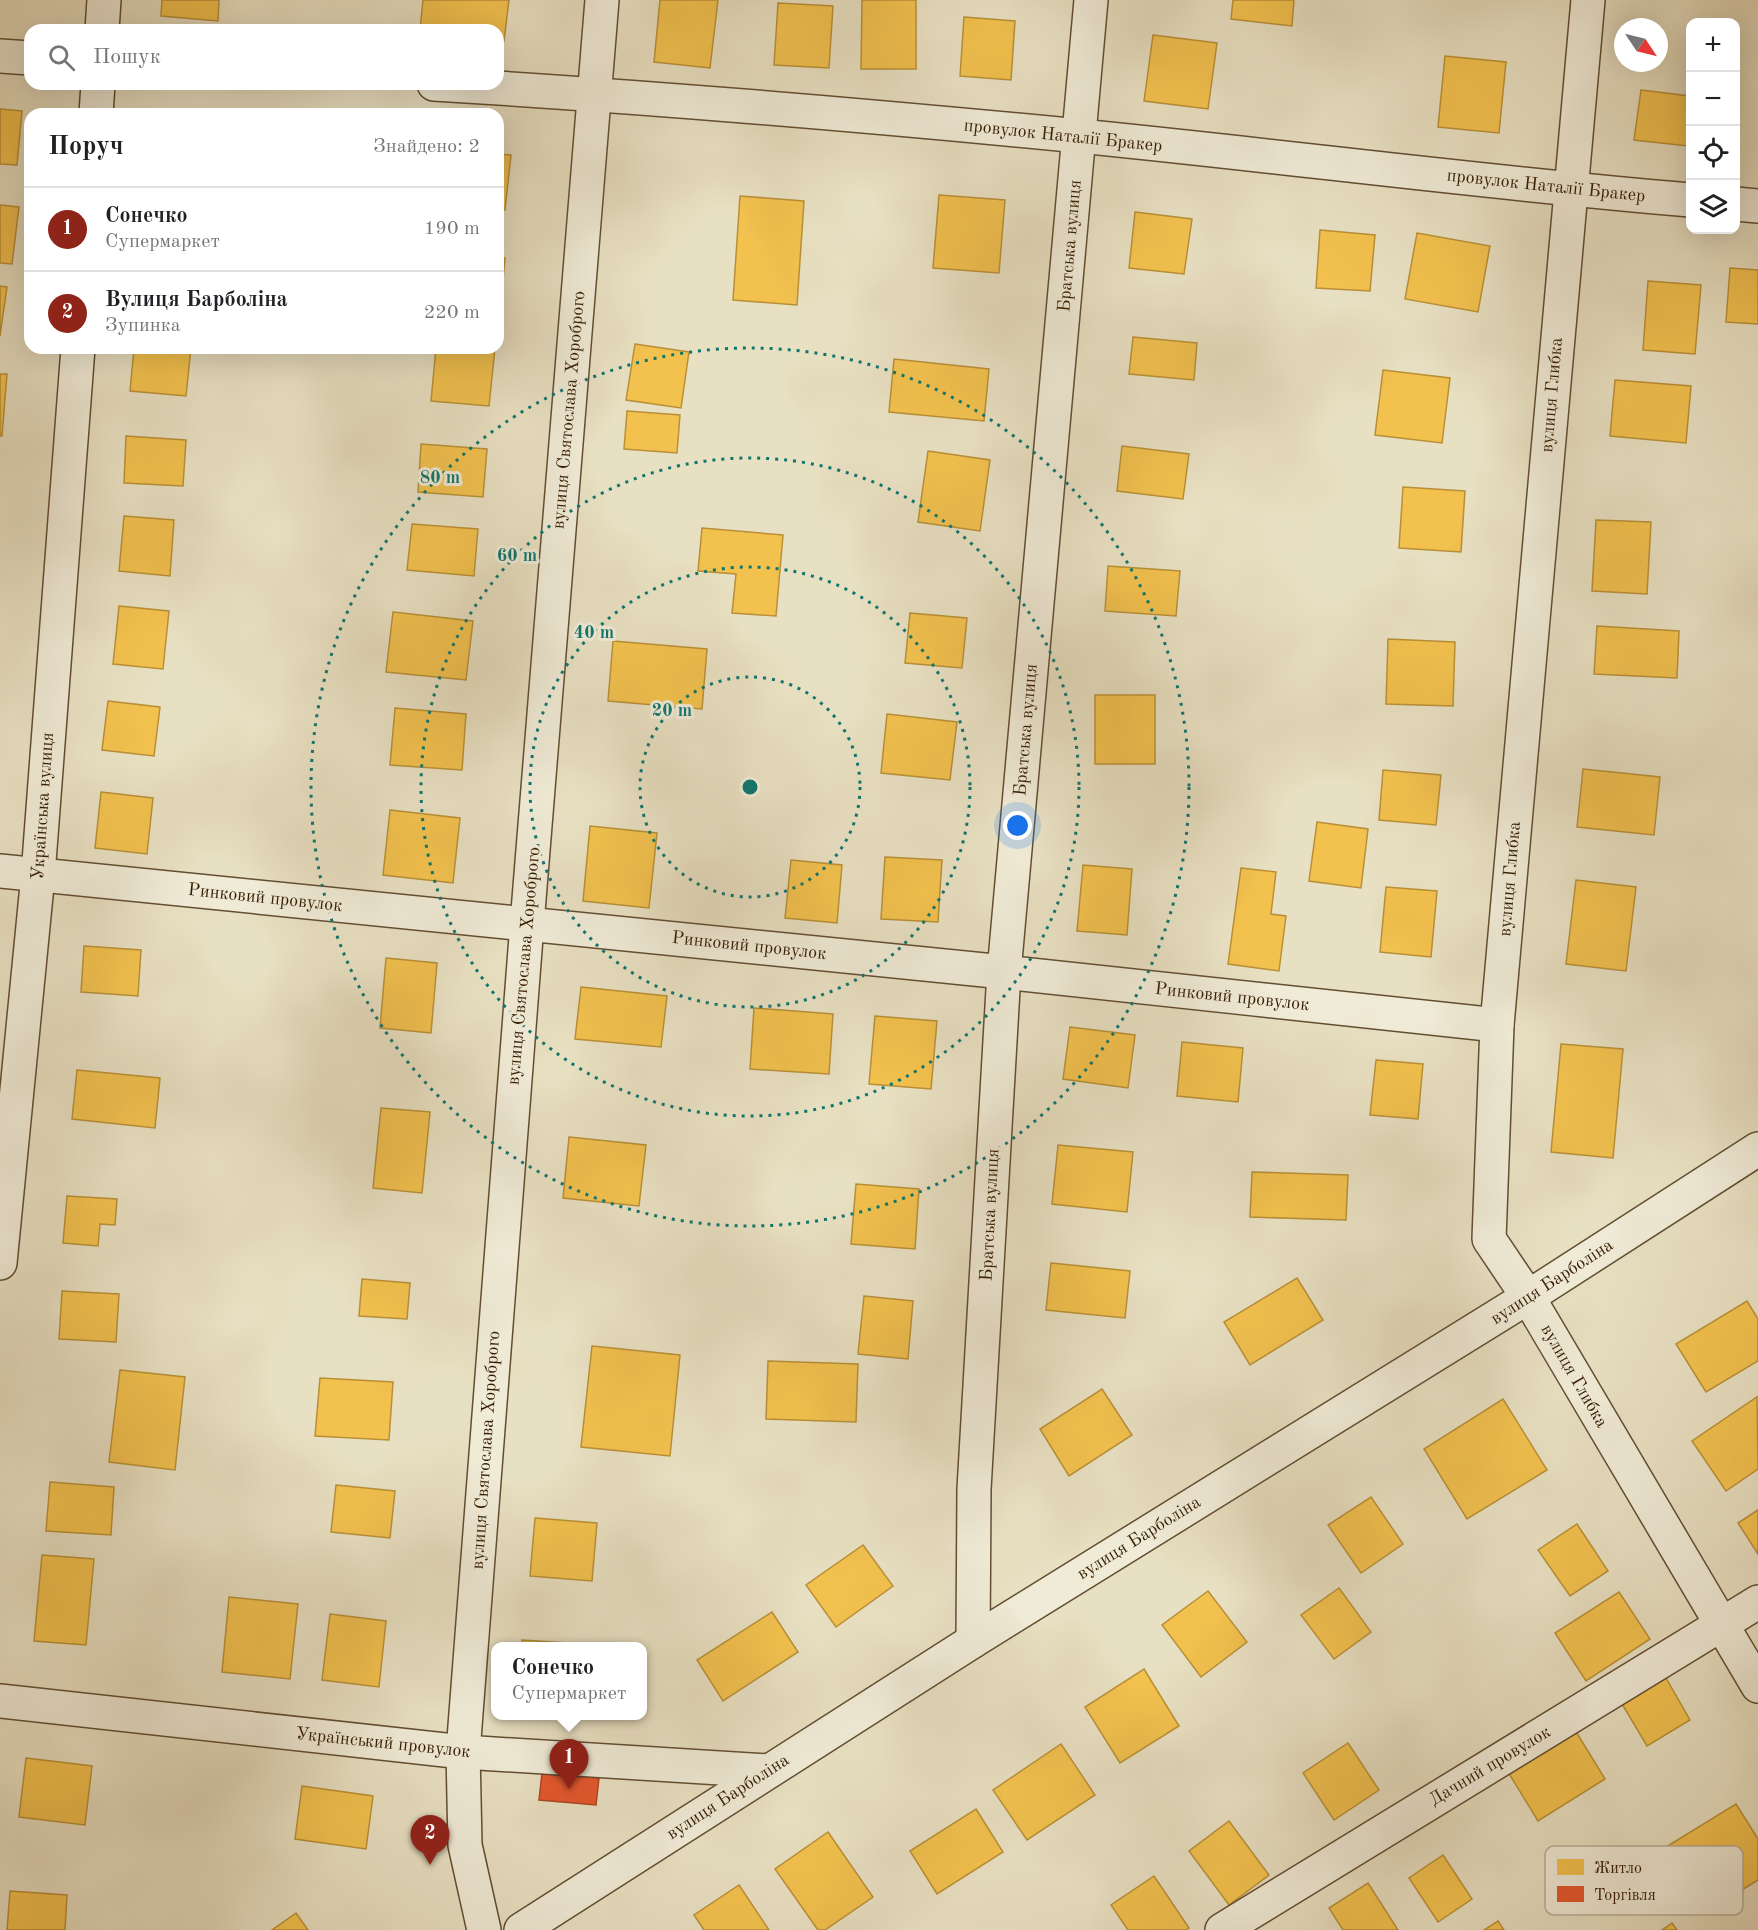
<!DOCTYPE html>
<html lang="uk">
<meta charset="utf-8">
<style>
body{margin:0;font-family:"Old Standard TT",serif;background:#f6f6f6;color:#202124}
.controls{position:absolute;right:18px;top:18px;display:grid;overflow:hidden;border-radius:12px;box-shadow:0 6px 24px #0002}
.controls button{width:54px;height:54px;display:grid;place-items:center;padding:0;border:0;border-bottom:2px solid #e0e0e0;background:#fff;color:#202124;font:30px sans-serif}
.compass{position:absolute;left:1614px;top:18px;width:54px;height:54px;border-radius:50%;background:#fff;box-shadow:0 6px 24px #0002;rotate:125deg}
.you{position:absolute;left:1018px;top:826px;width:21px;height:21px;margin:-15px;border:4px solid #fff;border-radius:50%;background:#1a73e8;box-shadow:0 0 0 9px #1a73e833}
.badge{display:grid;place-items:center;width:39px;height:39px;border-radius:50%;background:#8f2418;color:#fff;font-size:20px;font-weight:700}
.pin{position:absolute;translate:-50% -50px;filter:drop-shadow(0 2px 3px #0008)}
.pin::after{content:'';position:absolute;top:32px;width:21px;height:18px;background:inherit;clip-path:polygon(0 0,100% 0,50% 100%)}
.popup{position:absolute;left:491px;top:1642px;width:156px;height:78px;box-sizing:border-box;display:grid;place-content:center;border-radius:12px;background:#fff;filter:drop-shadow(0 2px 4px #0005);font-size:20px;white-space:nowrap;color:#757577}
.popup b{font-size:22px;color:#202124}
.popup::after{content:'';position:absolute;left:50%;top:100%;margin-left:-12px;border:12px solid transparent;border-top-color:#fff}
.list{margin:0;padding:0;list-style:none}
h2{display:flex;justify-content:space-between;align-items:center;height:78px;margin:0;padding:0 24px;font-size:26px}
h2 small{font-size:20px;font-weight:400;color:#757577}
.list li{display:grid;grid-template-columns:39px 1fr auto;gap:18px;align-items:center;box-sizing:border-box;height:84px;padding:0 24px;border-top:2px solid #e0e0e0}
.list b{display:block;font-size:22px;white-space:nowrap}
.list p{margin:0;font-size:20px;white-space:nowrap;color:#757577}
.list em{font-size:20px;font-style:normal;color:#757577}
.icon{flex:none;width:33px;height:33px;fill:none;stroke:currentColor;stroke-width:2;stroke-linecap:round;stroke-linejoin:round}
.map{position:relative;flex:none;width:1758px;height:1930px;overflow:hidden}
.search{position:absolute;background:#fff;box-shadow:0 6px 24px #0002;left:24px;top:24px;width:480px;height:66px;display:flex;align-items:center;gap:15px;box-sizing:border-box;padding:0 21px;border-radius:18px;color:#757577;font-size:22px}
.panel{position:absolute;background:#fff;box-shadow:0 6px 24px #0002;left:24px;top:108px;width:480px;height:246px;border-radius:18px}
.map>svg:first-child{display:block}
.homes{fill:#f2c14e;stroke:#b99037;stroke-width:1.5}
.shops{fill:#e4572e;stroke:#b04620;stroke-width:1.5}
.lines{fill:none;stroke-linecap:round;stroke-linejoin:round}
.minor-casing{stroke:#624e31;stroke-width:36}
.minor{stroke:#f0ebd7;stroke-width:33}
.ring{fill:none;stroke:#0f766e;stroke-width:3;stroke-dasharray:3 6}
.labels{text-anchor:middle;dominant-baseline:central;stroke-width:6;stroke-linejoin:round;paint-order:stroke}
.street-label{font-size:18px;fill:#351d01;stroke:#f0ebd7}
.key{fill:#f0ebd7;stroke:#b8ad97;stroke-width:1.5}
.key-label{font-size:16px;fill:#351d01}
.centre{fill:#0f766e;stroke:#f0ebd7;stroke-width:3}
.ring-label{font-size:18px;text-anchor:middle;font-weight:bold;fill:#0f766e;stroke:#f0ebd7;stroke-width:6;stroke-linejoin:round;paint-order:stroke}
</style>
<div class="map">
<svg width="1758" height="1930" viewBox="0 0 1758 1930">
<rect width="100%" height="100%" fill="#e8e0c2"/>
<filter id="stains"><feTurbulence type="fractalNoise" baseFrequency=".00333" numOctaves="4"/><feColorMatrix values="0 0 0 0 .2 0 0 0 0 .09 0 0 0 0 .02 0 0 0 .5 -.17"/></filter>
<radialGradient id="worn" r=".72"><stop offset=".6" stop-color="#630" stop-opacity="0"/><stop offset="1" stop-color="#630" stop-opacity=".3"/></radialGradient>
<!-- homes -->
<g class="homes">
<path d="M162,0H219L218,21L161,16Z"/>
<path d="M423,0H509L504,41L498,40V30H420Z"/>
<path d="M660,0H718L710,68L654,62Z"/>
<path d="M862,0H916V69H861Z"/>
<path d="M1233,0H1294L1292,26L1231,19Z"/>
<path d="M778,3L833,6L829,68L774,65Z"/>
<path d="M964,17L1015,21L1011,80L960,76Z"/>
<path d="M1153,35L1217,43L1208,109L1144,101Z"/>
<path d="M1445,56L1506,62L1499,133L1438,127Z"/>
<path d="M1641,90L1690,96V125L1688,146L1634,140Z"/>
<path d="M0,109L22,111L17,165L0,164Z"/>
<path d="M498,154L511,155L505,210H498Z"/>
<path d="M939,195L1005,200L999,273L933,268Z"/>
<path d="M740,196L804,201L797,305L733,300Z"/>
<path d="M0,205L19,207L12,264L0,263Z"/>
<path d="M1135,212L1192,219L1184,274L1129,268Z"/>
<path d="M1320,230L1375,235L1370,291L1316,288Z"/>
<path d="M1417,233L1490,246L1478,312L1405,299Z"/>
<path d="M498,258H505L500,311L498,310Z"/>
<path d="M1730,268L1758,270V324L1726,322Z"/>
<path d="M1648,281L1701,285L1695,354L1643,350Z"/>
<path d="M0,286L7,287L0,336Z"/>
<path d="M1133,337L1197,343L1194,380L1129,374Z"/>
<path d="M635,344L689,352L681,408L626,400Z"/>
<path d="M134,348H191L186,396L130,391Z"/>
<path d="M436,348H495L489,406L431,401Z"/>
<path d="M894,359L989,369L984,421L889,412Z"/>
<path d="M1383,370L1450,378L1442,443L1375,435Z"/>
<path d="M0,374H7L2,436H0Z"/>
<path d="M1615,380L1691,386L1686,443L1610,436Z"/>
<path d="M627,411L680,415L677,453L624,449Z"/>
<path d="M126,436L186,440L183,486L124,483Z"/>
<path d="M421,444L487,449L483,497L418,492Z"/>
<path d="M1122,446L1189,454L1183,499L1117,491Z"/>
<path d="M928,451L990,460L980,531L918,522Z"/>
<path d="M1403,487L1465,491L1461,552L1399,548Z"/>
<path d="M124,516L174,520L170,576L119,571Z"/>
<path d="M1596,520L1651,522L1647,594L1592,591Z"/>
<path d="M412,524L478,529L474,576L407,570Z"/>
<path d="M702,528L783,535L776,616L732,613L736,574L698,571Z"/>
<path d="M1108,566L1180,571L1176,616L1105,611Z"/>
<path d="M119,606L169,611L163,669L113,664Z"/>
<path d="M393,612L473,621L466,680L386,672Z"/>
<path d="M910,613L967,618L962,668L905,663Z"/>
<path d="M1597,626L1679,631L1677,678L1594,674Z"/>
<path d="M1388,639L1455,642L1453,706L1386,704Z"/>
<path d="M613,641L707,649L702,709L608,701Z"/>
<rect x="1095" y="695" width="60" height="69"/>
<path d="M108,701L160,707L154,756L102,750Z"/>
<path d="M395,708L466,714L462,770L390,765Z"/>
<path d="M887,714L957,722L950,780L881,773Z"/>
<path d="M1583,769L1660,777L1654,835L1577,827Z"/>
<path d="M1383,770L1441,775L1436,825L1379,820Z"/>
<path d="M101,792L153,798L147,854L95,848Z"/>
<path d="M390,810L460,818L453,883L383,875Z"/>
<path d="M1317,822L1368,829L1361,888L1309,881Z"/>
<path d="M590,826L657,833L649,908L583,901Z"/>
<path d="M885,857L942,860L938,922L881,919Z"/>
<path d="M791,860L842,865L837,923L785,918Z"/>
<path d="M1083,865L1132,869L1127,935L1077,931Z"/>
<path d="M1241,868L1276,872L1271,914L1286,916L1279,971L1228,964Z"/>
<path d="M1576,880L1636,887L1626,971L1566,964Z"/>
<path d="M1386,887L1437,891L1431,957L1380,952Z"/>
<path d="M84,946L141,950L138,996L81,992Z"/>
<path d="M386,958L437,963L431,1033L380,1028Z"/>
<path d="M581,987L667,996L661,1047L575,1039Z"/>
<path d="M754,1008L833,1014L829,1074L750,1069Z"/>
<path d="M875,1016L937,1021L931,1089L869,1084Z"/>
<path d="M1070,1027L1135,1035L1128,1088L1063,1079Z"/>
<path d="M1182,1042L1243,1048L1238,1102L1177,1096Z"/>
<path d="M1561,1044L1623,1049L1613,1158L1551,1152Z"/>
<path d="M1376,1060L1423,1064L1418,1119L1370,1115Z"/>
<path d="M77,1070L160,1078L155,1128L72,1119Z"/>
<path d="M381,1108L430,1112L422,1193L373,1188Z"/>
<path d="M569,1137L646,1145L639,1206L563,1198Z"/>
<path d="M1058,1145L1133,1152L1127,1212L1052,1204Z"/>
<path d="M1252,1172L1348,1175L1346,1220L1250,1217Z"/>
<path d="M856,1184L919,1189L915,1249L851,1244Z"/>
<path d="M67,1196L117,1199L115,1225L100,1224L98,1246L63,1243Z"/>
<path d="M1051,1263L1130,1271L1125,1318L1046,1310Z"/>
<path d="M1297,1278L1323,1320L1250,1365L1224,1322Z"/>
<path d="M362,1279L410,1283L407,1319L359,1316Z"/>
<path d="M62,1291L119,1294L116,1342L59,1339Z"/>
<path d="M864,1296L913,1301L908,1359L858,1354Z"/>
<path d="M1747,1301L1758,1319V1361L1706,1392L1676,1344Z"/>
<path d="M592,1346L680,1355L670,1456L581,1447Z"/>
<path d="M768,1361L858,1364L856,1422L766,1419Z"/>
<path d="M120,1370L185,1377L175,1470L109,1462Z"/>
<path d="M320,1378L393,1382L389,1440L315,1436Z"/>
<path d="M1102,1389L1132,1435L1069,1476L1040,1429Z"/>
<path d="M1757,1397L1758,1469L1726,1491L1692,1441Z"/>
<path d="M1503,1399L1547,1470L1467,1519L1424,1449Z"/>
<path d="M50,1482L114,1487L111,1535L46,1531Z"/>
<path d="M336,1485L395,1491L390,1538L331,1532Z"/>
<path d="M1371,1497L1403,1544L1361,1573L1328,1525Z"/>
<path d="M1758,1510V1554L1738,1523Z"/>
<path d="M535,1518L597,1523L592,1581L530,1576Z"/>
<path d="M1577,1524L1608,1571L1570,1596L1538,1550Z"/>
<path d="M863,1545L893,1586L836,1627L806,1585Z"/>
<path d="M42,1555L94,1559L86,1645L34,1641Z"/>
<path d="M1339,1588L1371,1632L1334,1659L1301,1615Z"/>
<path d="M1208,1591L1247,1642L1201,1677L1162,1625Z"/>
<path d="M1619,1592L1650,1639L1586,1681L1555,1633Z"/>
<path d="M229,1597L298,1604L290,1679L222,1672Z"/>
<path d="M772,1612L798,1652L723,1701L697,1660Z"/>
<path d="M330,1614L386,1621L379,1687L322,1680Z"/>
<path d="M522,1640L582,1644V1646H522Z"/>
<path d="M1144,1669L1179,1726L1120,1763L1085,1707Z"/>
<path d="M1666,1678L1690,1720L1647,1746L1622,1704Z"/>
<path d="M1575,1730L1605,1779L1538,1821L1508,1772Z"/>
<path d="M1348,1743L1379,1790L1334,1820L1303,1773Z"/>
<path d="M1061,1744L1095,1795L1027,1840L993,1790Z"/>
<path d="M26,1758L92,1766L85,1825L19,1817Z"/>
<path d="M302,1786L373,1796L366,1849L295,1839Z"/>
<path d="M1736,1804L1758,1839V1880L1706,1912L1666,1847Z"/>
<path d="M976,1809L1003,1852L937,1894L910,1851Z"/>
<path d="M1229,1821L1269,1875L1229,1905L1189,1851Z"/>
<path d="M828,1832L873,1897L825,1930H818L775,1869Z"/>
<path d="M1443,1855L1472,1899L1438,1922L1409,1878Z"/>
<path d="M1154,1876L1189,1928L1186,1930H1128L1111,1905Z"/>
<path d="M1368,1883L1398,1930H1343L1329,1908Z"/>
<path d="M739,1885L769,1930H704L694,1915Z"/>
<path d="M10,1891L67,1895L65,1930H7Z"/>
<path d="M296,1913L308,1930H272Z"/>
<path d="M1498,1921L1504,1930H1484Z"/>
<path d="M1672,1923L1677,1930H1662Z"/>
</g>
<!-- shops -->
<path class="shops" d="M542,1773L599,1778L596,1805L539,1800Z"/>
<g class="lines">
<defs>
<g id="minor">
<path d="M1588,0L1497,1025L1489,1239L1528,1297L1758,1686"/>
<path d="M102,30L104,0"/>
<path d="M0,56L30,58"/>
<path d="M434,84C649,97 864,115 1079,136C1283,156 1486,183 1690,200"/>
<path d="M96,114L98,84"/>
<path d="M1736,204L1758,206"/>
<path d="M0,871L1004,972L1497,1025"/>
<path d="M0,1263L38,875L78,348"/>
<path d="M973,1641L974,1489L1004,972L1091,0"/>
<path d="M0,1701L463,1752L768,1771"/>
<path d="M484,1930L465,1845L463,1752L527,924L602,0"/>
<path d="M521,1930L973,1641L1528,1297L1758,1149"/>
<path d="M1222,1930L1758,1602"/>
</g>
</defs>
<!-- minor casing -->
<use href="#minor" class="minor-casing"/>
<!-- minor -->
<use href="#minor" class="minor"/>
</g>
<!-- distance rings -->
<g class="ring">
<circle cx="750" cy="787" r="110"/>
<circle cx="750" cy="787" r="220"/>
<circle cx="750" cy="787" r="329"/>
<circle cx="750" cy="787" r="439"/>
</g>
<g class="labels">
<!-- street labels -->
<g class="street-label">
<text transform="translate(1063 136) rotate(6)">провулок Наталії Бракер</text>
<text transform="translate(1546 186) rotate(6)">провулок Наталії Бракер</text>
<text transform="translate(1070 246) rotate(-85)">Братська вулиця</text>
<text transform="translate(1552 395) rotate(-85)">вулиця Глибка</text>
<text transform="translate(569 410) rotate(-85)">вулиця Святослава Хороброго</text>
<text transform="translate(1026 730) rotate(-85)">Братська вулиця</text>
<text transform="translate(43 806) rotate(-86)">Українська вулиця</text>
<text transform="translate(1510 879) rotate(-85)">вулиця Глибка</text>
<text transform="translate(265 898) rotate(6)">Ринковий провулок</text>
<text transform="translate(749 946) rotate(6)">Ринковий провулок</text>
<text transform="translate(524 966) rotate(-85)">вулиця Святослава Хороброго</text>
<text transform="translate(1232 997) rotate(6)">Ринковий провулок</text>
<text transform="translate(990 1215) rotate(-87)">Братська вулиця</text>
<text transform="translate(1552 1282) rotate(-33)">вулиця Барболіна</text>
<text transform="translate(1574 1376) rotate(60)">вулиця Глибка</text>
<text transform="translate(486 1450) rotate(-86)">вулиця Святослава Хороброго</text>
<text transform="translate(1139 1538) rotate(-32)">вулиця Барболіна</text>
<text transform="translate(383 1743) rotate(6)">Український провулок</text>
<text transform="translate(1490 1766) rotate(-31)">Дачний провулок</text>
<text transform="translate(728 1797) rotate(-33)">вулиця Барболіна</text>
</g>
</g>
<!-- legend -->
<rect x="1545" y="1846" width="198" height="69" rx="9" class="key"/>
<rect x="1557" y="1859" width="27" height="16" fill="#f2c14e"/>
<rect x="1557" y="1886" width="27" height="16" fill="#e4572e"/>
<g class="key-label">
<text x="1594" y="1873">Житло</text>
<text x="1594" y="1900">Торгівля</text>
</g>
<circle cx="750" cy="787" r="9" class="centre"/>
<g class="ring-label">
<text x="440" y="483">80 m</text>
<text x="517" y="561">60 m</text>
<text x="594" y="638">40 m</text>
<text x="672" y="716">20 m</text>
</g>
<rect width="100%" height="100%" filter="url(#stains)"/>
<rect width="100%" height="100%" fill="url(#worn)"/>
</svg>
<div class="controls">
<button>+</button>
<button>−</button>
<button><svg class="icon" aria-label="locate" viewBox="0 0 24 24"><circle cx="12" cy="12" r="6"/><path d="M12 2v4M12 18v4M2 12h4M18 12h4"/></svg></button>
<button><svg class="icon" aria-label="layers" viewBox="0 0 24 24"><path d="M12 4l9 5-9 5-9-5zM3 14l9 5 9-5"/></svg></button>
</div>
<svg class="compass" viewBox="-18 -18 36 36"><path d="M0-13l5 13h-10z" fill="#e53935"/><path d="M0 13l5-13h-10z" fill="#757577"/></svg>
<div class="you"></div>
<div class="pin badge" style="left:569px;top:1789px">1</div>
<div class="popup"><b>Сонечко</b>Супермаркет</div>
<div class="pin badge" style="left:430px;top:1865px">2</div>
<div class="search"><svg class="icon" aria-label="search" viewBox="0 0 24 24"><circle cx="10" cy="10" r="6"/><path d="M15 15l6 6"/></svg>Пошук</div>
<section class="panel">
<h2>Поруч<small>Знайдено: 2</small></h2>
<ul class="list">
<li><span class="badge">1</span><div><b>Сонечко</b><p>Супермаркет</p></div><em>190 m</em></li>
<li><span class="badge">2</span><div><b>Вулиця Барболіна</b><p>Зупинка</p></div><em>220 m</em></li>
</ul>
</section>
</div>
